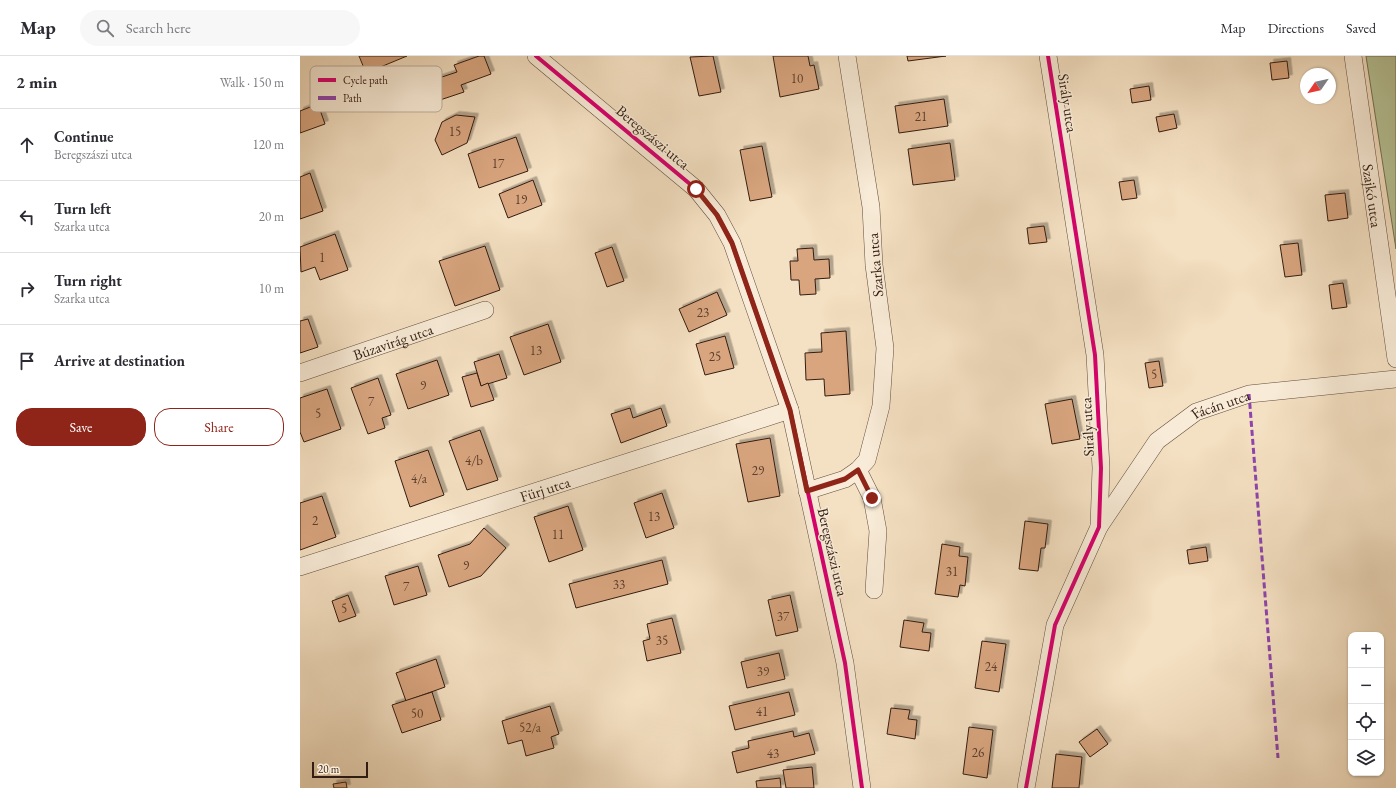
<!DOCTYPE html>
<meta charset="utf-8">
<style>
body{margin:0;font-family:"EB Garamond",serif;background:#f7f7f7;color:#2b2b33}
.controls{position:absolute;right:12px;bottom:12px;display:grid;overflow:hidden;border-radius:8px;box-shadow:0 1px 3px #0004}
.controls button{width:36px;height:36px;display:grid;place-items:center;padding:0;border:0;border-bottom:1px solid #e1e1e2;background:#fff;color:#2b2b33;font:20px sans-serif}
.compass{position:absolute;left:1000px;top:12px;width:36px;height:36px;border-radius:50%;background:#fff;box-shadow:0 1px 3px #0004;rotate:236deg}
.scale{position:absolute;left:12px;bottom:10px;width:56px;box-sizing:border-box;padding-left:4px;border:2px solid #331c11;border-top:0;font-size:11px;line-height:14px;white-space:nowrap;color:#331c11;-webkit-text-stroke:3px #f8ebd7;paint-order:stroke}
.stop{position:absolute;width:12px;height:12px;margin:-9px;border:3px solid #8f2418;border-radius:50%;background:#fff}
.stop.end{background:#8f2418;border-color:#fff;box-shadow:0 1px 4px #0008}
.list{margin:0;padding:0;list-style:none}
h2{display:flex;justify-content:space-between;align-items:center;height:52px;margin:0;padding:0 16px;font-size:17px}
h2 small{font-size:13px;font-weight:400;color:#7c7c81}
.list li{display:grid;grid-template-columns:26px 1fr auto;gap:12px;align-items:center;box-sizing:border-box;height:72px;padding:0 16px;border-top:1px solid #e1e1e2}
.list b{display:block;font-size:15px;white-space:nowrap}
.list p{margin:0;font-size:13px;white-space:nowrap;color:#7c7c81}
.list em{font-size:13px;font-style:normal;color:#7c7c81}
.actions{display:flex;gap:8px;padding:12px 16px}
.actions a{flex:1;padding:9px 0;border:1px solid #8f2418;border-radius:16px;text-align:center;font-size:14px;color:#8f2418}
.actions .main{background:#8f2418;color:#fff}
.icon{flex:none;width:22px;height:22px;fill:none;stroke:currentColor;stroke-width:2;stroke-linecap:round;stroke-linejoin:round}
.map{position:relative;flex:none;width:1096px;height:732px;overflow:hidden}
header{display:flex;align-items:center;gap:24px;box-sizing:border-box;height:56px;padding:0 20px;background:#fff;border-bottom:1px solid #e1e1e2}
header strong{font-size:19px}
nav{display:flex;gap:22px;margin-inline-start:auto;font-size:14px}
.search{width:280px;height:36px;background:#f7f7f7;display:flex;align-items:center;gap:10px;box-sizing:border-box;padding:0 14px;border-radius:22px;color:#7c7c81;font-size:15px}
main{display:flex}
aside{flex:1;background:#fff}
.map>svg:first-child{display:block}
.green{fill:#b6c397;stroke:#747054}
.building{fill:#d8a57f;stroke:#331c11;filter:url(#shadow)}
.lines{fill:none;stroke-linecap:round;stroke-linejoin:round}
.minor-casing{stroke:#634d3d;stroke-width:18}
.minor{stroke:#f8ebd7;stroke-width:17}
.quiet{stroke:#8e44ad;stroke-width:3;stroke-dasharray:6 3;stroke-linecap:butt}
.cycleway-casing{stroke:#f8ebd7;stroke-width:6}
.cycleway{stroke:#d6006c;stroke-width:4}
.route{stroke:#8f2418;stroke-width:5}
.labels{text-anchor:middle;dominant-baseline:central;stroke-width:3;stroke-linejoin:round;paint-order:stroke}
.number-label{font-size:13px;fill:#5c3e2c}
.street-label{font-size:15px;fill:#331c11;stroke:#f8ebd7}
.key{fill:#f8ebd7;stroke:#bdad9c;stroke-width:1}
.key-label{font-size:11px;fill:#331c11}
</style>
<header>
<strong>Map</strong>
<div class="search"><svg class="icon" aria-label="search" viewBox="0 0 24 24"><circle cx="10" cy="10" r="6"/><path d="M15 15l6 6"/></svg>Search here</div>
<nav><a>Map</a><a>Directions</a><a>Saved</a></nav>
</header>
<main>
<aside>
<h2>2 min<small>Walk · 150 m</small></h2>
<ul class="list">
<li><svg class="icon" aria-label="ahead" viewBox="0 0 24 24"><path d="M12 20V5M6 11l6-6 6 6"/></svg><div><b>Continue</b><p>Beregszászi utca</p></div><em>120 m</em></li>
<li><svg class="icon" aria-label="left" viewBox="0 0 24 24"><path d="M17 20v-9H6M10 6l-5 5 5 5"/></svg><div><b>Turn left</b><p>Szarka utca</p></div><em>20 m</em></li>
<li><svg class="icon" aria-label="right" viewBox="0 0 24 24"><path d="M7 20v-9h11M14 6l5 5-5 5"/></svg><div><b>Turn right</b><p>Szarka utca</p></div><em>10 m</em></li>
<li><svg class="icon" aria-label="arrive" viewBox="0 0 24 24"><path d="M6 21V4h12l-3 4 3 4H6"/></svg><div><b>Arrive at destination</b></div></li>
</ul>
<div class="actions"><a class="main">Save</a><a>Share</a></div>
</aside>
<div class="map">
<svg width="1096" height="732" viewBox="0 0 1096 732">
<defs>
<filter id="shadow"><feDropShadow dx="3.5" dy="-3.5" stdDeviation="0" flood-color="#0004"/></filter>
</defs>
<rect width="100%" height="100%" fill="#f4e0c2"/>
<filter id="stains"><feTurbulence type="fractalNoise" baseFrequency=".005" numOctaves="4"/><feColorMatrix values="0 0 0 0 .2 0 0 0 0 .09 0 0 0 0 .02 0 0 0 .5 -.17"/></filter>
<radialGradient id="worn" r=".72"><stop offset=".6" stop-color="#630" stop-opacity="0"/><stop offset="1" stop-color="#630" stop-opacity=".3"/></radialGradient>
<!-- green -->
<path class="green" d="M1066,0H1096V193Z"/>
<!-- building -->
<g class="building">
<path d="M59,0H107L66,17Z"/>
<path d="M179,0H184L191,18L161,29L164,36L134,46L127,26L157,16L154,9Z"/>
<path d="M413,0L421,36L399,40L390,1Z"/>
<path d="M473,0H508L510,10L514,9L519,33L480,41Z"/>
<path d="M607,0H646L608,5Z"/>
<path d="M987,5L989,22L972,24L970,7Z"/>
<path d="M849,30L851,44L832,47L830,33Z"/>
<path d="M644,43L648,70L599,77L595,50Z"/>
<path d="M18,48L25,68L0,77V55Z"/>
<path d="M874,58L877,72L859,76L856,61Z"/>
<path d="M156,59L175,61L167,87L142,99L135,84L142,66Z"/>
<path d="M216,81L228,115L179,132L168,98Z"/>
<path d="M650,87L655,124L613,129L608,93Z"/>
<path d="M462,90L472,141L450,145L440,94Z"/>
<path d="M10,117L23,155L0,163V121Z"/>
<path d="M233,124L242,149L208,162L199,138Z"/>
<path d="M834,124L837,142L822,144L819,126Z"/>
<path d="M1045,137L1048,162L1028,165L1025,139Z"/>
<path d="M744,170L747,186L729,188L727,172Z"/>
<path d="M35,178L48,214L20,224L15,211L1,216L0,191Z"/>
<path d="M998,187L1002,219L985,221L980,189Z"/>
<path d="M185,190L200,234L155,250L139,205Z"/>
<path d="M312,191L324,225L307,231L295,197Z"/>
<path d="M513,192L514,204L529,203L530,222L515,223L516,238L500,239L499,224H491L490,205H498L497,193Z"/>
<path d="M1043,227L1047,251L1032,253L1029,229Z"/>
<path d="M417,236L427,259L389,276L379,253Z"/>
<path d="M8,263L18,291L0,297V265Z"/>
<path d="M248,268L261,306L224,319L210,281Z"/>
<path d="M546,275L550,338L525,340L524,323L506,324L505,297L522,296L521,277Z"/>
<path d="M425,280L434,312L405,319L396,288Z"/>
<path d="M199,298L207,322L181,330L174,306Z"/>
<path d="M137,304L149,339L108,353L96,318Z"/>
<path d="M859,305L863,330L849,332L845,307Z"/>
<path d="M177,317L181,330L188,327L194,344L171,351L162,321Z"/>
<path d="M78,322L91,359L82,362L85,372L68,378L51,332Z"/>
<path d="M27,333L41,373L4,386L0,376V342Z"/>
<path d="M772,343L780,383L752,388L745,348Z"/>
<path d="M330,352L333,362L361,352L367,370L321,387L311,358Z"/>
<path d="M180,374L198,424L167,434L149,385Z"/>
<path d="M470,382L480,440L448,446L436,388Z"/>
<path d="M128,394L144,439L110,451L95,405Z"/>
<path d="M362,437L374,472L346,482L334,447Z"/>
<path d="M22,440L36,481L0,494V447Z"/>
<path d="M268,450L283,494L249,506L234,461Z"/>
<path d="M725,465L748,468L745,492H741L738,515L719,513Z"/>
<path d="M184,472L206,492L181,520L149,531L138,499L170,488Z"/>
<path d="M642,488L660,491L659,500L668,501L665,530L660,529L658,541L635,538Z"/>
<path d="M906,491L908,505L889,508L887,494Z"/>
<path d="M362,504L368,528L276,552L269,528Z"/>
<path d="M118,510L127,539L94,549L85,520Z"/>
<path d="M48,539L56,560L39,566L32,545Z"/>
<path d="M490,539L498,575L476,580L468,544Z"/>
<path d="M372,562L381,597L347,605L343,585L350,583L347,568Z"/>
<path d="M604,564L624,567L622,576L631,577L629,595L600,591Z"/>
<path d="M682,585L706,588L699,636L675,632Z"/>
<path d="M479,597L485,623L447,632L441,606Z"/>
<path d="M136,603L145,631L106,645L96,617Z"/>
<path d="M132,636L141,664L102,677L92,649Z"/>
<path d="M489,636L495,659L435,674L429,650Z"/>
<path d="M250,650L259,678L251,681L254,692L226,700L222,684L208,688L202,665Z"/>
<path d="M591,652L610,654L608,663L617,664L615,683L587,678Z"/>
<path d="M669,671L693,674L687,722L663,718Z"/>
<path d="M797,673L808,688L790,701L779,686Z"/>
<path d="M493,675L494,681L509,677L515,698L437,717L432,696L449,692L448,685Z"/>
<path d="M756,698L782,701L779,732H752Z"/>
<path d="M512,711L514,732H486L483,714Z"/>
<path d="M480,722L481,732H457L456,725Z"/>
<path d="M46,726L47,732H34L33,728Z"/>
</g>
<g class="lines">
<defs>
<g id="minor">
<path d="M236,0L396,133L417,159L432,187L490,354L545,607L562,732"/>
<path id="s1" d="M1053,0L1096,303"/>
<path id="s2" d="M0,317L185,254"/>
<path d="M558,414L572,442L578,475L574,534"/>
<path d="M507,435L545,423L558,414L567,404L581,350L585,292L574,209L571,151L547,0"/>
<path id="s3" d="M799,471L857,385L896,356L949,338L1096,323"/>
<path id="s4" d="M0,511L490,354"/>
<path d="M726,732L755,569L799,471L801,412L795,299L748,0"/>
</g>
</defs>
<!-- minor casing -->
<use href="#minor" class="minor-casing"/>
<!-- minor -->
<use href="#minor" class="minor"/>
<!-- quiet -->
<path class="quiet" d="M949,338L978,702"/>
<defs>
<g id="cycleway">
<path d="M236,0L396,133L417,159L432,187L490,354L545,607L562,732"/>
<path d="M726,732L755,569L799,471L801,412L795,299L748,0"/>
</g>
</defs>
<!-- cycleway casing -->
<use href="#cycleway" class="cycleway-casing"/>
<!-- cycleway -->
<use href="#cycleway" class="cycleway"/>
</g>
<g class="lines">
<!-- route -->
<path class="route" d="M396,133L417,159L432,187L490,354L507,435L545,423L558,414L572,442"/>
</g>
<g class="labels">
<!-- number labels -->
<g class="number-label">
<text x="497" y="22">10</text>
<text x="621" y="60">21</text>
<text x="155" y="75">15</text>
<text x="198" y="107">17</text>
<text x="221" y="143">19</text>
<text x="22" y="201">1</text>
<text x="403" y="256">23</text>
<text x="236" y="294">13</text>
<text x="415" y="300">25</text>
<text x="854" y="318">5</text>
<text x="123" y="329">9</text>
<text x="71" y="345">7</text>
<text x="18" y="357">5</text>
<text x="174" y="404">4/b</text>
<text x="458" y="414">29</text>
<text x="119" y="422">4/a</text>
<text x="354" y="460">13</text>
<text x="15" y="464">2</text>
<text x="258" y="478">11</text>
<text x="166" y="509">9</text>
<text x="652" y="515">31</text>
<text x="319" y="528">33</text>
<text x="106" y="530">7</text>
<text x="44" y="552">5</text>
<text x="483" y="560">37</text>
<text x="362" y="584">35</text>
<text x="691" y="610">24</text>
<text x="463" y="615">39</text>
<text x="462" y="655">41</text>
<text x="117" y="657">50</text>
<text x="230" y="671">52/a</text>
<text x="678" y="696">26</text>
<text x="473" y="697">43</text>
</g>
<!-- street labels -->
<g class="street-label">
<text transform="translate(768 47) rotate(81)">Sirály utca</text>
<text transform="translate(353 81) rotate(40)">Beregszászi utca</text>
<text stroke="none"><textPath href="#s1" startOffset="141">Szajkó utca</textPath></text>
<text transform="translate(575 209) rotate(-95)">Szarka utca</text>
<text stroke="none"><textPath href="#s2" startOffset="98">Búzavirág utca</textPath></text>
<text stroke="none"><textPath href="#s3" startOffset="178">Fácán utca</textPath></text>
<text transform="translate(787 371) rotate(-93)">Sirály utca</text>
<text stroke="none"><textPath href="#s4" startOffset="257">Fürj utca</textPath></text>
<text transform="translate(533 496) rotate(77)">Beregszászi utca</text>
</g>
</g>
<!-- legend -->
<rect x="10" y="10" width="132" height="46" rx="6" class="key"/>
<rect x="18" y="22" width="18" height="4" fill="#d6006c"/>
<rect x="18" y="40" width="18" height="4" fill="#8e44ad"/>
<g class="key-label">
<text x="43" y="28">Cycle path</text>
<text x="43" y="46">Path</text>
</g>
<rect width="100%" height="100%" filter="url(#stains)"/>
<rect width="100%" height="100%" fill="url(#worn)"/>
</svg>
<div class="controls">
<button>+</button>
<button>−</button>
<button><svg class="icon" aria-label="locate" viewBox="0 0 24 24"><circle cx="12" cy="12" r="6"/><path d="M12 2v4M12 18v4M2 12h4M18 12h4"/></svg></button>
<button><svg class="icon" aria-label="layers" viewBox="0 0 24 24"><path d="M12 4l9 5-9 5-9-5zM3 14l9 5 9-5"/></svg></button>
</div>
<svg class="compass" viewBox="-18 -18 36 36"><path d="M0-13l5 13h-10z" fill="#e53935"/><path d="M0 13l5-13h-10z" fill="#7c7c81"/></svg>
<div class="scale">20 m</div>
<div class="stop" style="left:396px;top:133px"></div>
<div class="stop end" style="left:572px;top:442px"></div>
</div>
</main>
